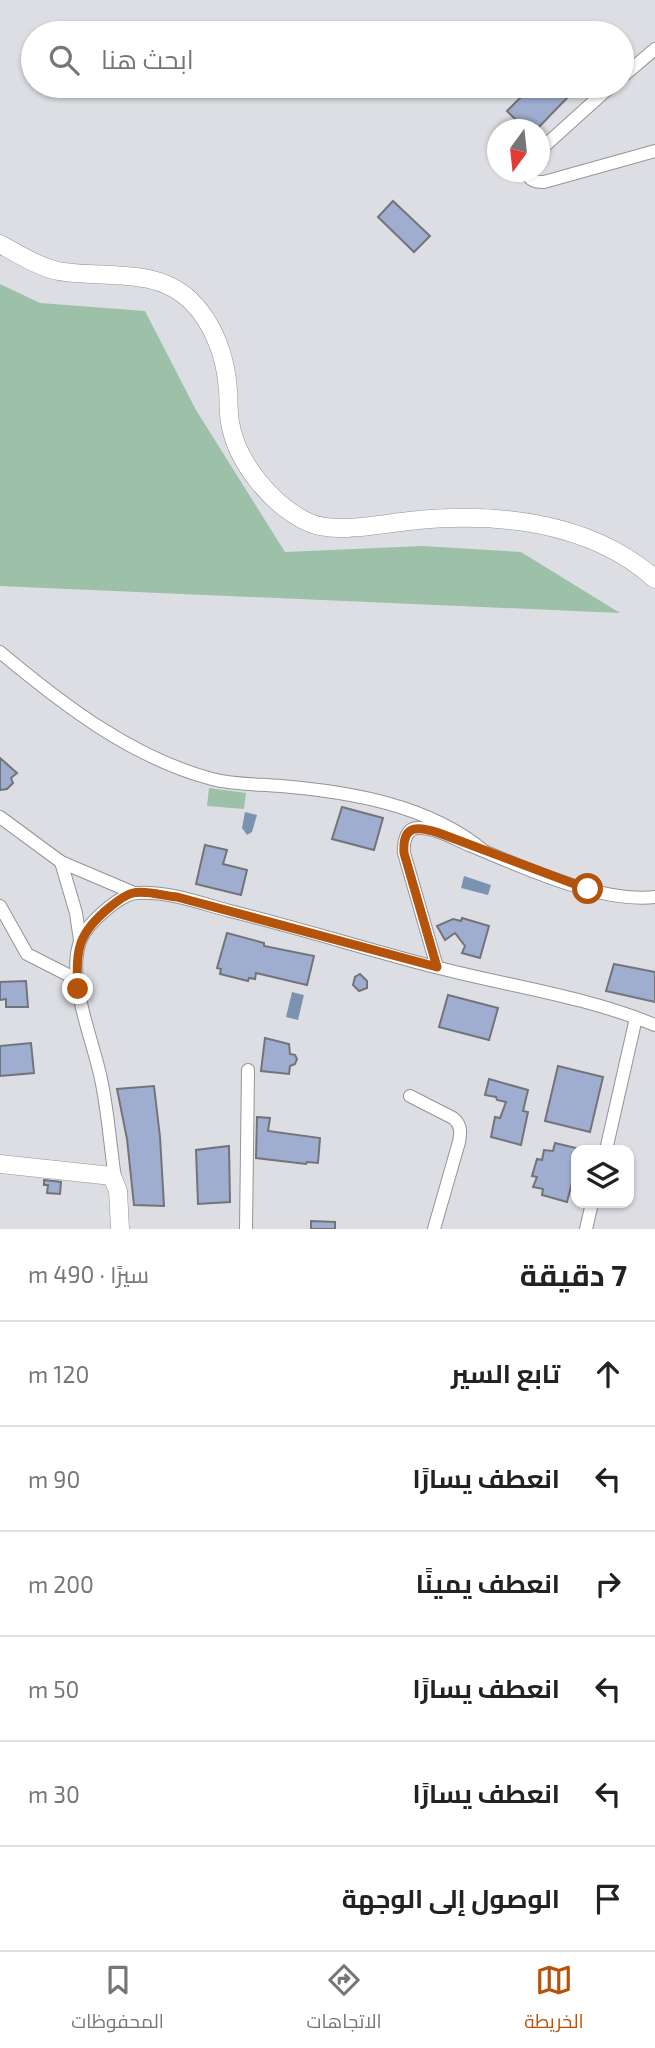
<!DOCTYPE html>
<html lang="ar">
<meta charset="utf-8">
<style>
body{margin:0;font-family:"Exo 2",Cairo,sans-serif;background:#f2f2f2;color:#222;direction:rtl}
.controls{position:absolute;right:21px;bottom:21px;display:grid;overflow:hidden;border-radius:14px;box-shadow:0 2px 5px #0004}
.controls button{width:63px;height:63px;display:grid;place-items:center;padding:0;border:0;border-bottom:2px solid #e0e0e0;background:#fff;color:#222;font:35px sans-serif}
.compass{position:absolute;left:487px;top:119px;width:63px;height:63px;border-radius:50%;background:#fff;box-shadow:0 2px 5px #0004;rotate:195deg}
.stop{position:absolute;width:21px;height:21px;margin:-16px;border:5px solid #b45309;border-radius:50%;background:#fff}
.stop.end{background:#b45309;border-color:#fff;box-shadow:0 2px 7px #0008}
.list{margin:0;padding:0;list-style:none}
h2{display:flex;justify-content:space-between;align-items:center;height:91px;margin:0;padding:0 28px;font-size:30px}
h2 small{font-size:23px;font-weight:400;color:#767676}
.list li{display:grid;grid-template-columns:46px 1fr auto;gap:21px;align-items:center;box-sizing:border-box;height:105px;padding:0 28px;border-top:2px solid #e0e0e0}
.list b{display:block;font-size:26px;white-space:nowrap}
.list em{font-size:23px;font-style:normal;color:#767676}
.icon{flex:none;width:38px;height:38px;fill:none;stroke:currentColor;stroke-width:2;stroke-linecap:round;stroke-linejoin:round}
.map{position:relative;flex:none;width:655px;height:1229px;overflow:hidden;direction:ltr}
.search{position:absolute;background:#fff;box-shadow:0 2px 5px #0004;left:21px;right:21px;top:21px;height:77px;display:flex;align-items:center;gap:18px;box-sizing:border-box;padding:0 24px;border-radius:38px;color:#767676;font-size:26px}
.sheet{height:721px;background:#fff}
nav{display:flex;justify-content:space-around;align-items:center;box-sizing:border-box;height:98px;border-top:2px solid #e0e0e0;background:#fff;font-size:19px;color:#767676}
nav a{display:grid;justify-items:center;gap:4px}
nav .on{color:#b45309}
.map>svg:first-child{display:block}
.green{fill:#9dc0a8}
.water{fill:#7b93b1}
.building{fill:#9faed0;stroke:#727478;stroke-width:2}
.lines{fill:none;stroke-linecap:round;stroke-linejoin:round}
.street-casing{stroke:#929499;stroke-width:14}
.secondary-casing{stroke:#929499;stroke-width:19}
.street{stroke:#fff;stroke-width:12}
.secondary{stroke:#fff;stroke-width:18}
.route{stroke:#b45309;stroke-width:9}
</style>
<div class="map">
<svg width="655" height="1229" viewBox="0 0 655 1229">
<rect width="100%" height="100%" fill="#dcdee3"/>
<!-- green -->
<g class="green">
<path d="M0,284L40,303L145,311L196,410L285,552L422,546L521,552L620,613L0,586Z"/>
<path d="M209,788L246,793L244,809L207,806Z"/>
</g>
<!-- water -->
<g class="water">
<path d="M245,812L257,815L252,832L247,835L242,828Z"/>
<path d="M464,876L491,885L488,895L461,888Z"/>
<path d="M292,992L304,995L298,1020L286,1017Z"/>
</g>
<!-- building -->
<g class="building">
<path d="M532,86H558L569,96L536,130H526L507,111Z"/>
<path d="M393,201L430,236L414,252L378,217Z"/>
<path d="M0,758L17,773L11,778L13,783L7,789L0,790Z"/>
<path d="M342,807L383,818L374,850L332,839Z"/>
<path d="M205,845L227,850L223,864L247,870L241,895L196,884Z"/>
<path d="M462,918L489,926L480,958L462,953L465,946L455,933L445,940L437,926L453,919L461,921Z"/>
<path d="M227,933L264,943V946L314,956L307,985L256,973L255,979L249,978L248,981L220,974L221,969L217,968Z"/>
<path d="M614,964L655,972V1002L606,991Z"/>
<path d="M360,974L367,981V988L359,991L353,985L355,977Z"/>
<path d="M26,981L28,1007H6V999L0,1000V982Z"/>
<path d="M448,995L498,1008L489,1040L439,1027Z"/>
<path d="M265,1038L289,1044L290,1054L295,1055L297,1059L295,1064L290,1066L289,1074L261,1071Z"/>
<path d="M31,1043L34,1073L0,1076V1046Z"/>
<path d="M558,1066L603,1077L590,1132L545,1121Z"/>
<path d="M489,1079L528,1090L523,1111L528,1112L521,1145L491,1137L495,1117L500,1118L506,1102L497,1100L496,1097L485,1095Z"/>
<path d="M154,1086L160,1137L164,1206L134,1205L127,1139L117,1089Z"/>
<path d="M257,1117L270,1118L268,1131L320,1138L318,1163L307,1162L306,1164L256,1158Z"/>
<path d="M555,1143L576,1148V1167L567,1202L542,1195L543,1189L533,1187L537,1177L532,1176L537,1159L542,1160L544,1150L553,1151Z"/>
<path d="M229,1146L230,1202L198,1204L196,1150Z"/>
<path d="M44,1180L61,1182L60,1194L47,1193L48,1185H44Z"/>
<path d="M311,1221L335,1222V1229H311Z"/>
</g>
<g class="lines">
<defs>
<g id="street">
<path d="M622,77L655,49"/>
<path d="M540,150L611,86"/>
<path d="M527,172C529,181 536,182 544,182L655,151"/>
<path d="M0,652C62,704 132,758 212,779C235,785 258,784 281,786C351,792 429,805 484,851"/>
<path d="M0,817L61,862L134,893"/>
<path d="M61,862L76,913L80,940"/>
<path d="M0,906L27,954L78,980"/>
<path d="M437,967L404,853C403,843 406,828 418,828C436,827 458,841 474,847C525,868 600,903 655,897"/>
<path d="M410,1096L453,1118C461,1124 461,1132 459,1142L434,1229"/>
<path d="M606,1150L636,1018"/>
<path d="M115,1178C110,1145 108,1111 101,1079C93,1039 65,977 81,939C88,923 120,894 137,893C168,891 200,903 230,911C299,928 366,949 435,967C508,986 585,996 655,1025"/>
<path d="M246,1229L248,1070"/>
<path d="M586,1229L592,1203"/>
</g>
<g id="secondary">
<path d="M0,244C18,254 37,266 58,271C101,279 154,266 190,300C214,323 226,358 228,390C229,401 228,412 230,422C236,462 273,507 310,523C336,534 381,524 409,521C493,512 589,520 655,579"/>
<path d="M0,1164L112,1176L118,1191L120,1229"/>
</g>
</defs>
<!-- street casing -->
<use href="#street" class="street-casing"/>
<!-- secondary casing -->
<use href="#secondary" class="secondary-casing"/>
<!-- street -->
<use href="#street" class="street"/>
<!-- secondary -->
<use href="#secondary" class="secondary"/>
</g>
<g class="lines">
<!-- route -->
<path class="route" d="M78,989C75,950 78,933 110,907C116,902 125,895 133,893C146,890 164,896 177,897L437,967L404,853C402,824 418,826 439,833L588,889"/>
</g>
</svg>
<div class="controls">
<button><svg class="icon" aria-label="layers" viewBox="0 0 24 24"><path d="M12 4l9 5-9 5-9-5zM3 14l9 5 9-5"/></svg></button>
</div>
<svg class="compass" viewBox="-18 -18 36 36"><path d="M0-13l5 13h-10z" fill="#e53935"/><path d="M0 13l5-13h-10z" fill="#767676"/></svg>
<div class="stop" style="left:588px;top:889px"></div>
<div class="stop end" style="left:78px;top:989px"></div>
<div class="search"><svg class="icon" aria-label="search" viewBox="0 0 24 24"><circle cx="10" cy="10" r="6"/><path d="M15 15l6 6"/></svg>ابحث هنا</div>
</div>
<section class="sheet">
<h2>7 دقيقة<small>سيرًا · 490 m</small></h2>
<ul class="list">
<li><svg class="icon" aria-label="ahead" viewBox="0 0 24 24"><path d="M12 20V5M6 11l6-6 6 6"/></svg><div><b>تابع السير</b></div><em>120 m</em></li>
<li><svg class="icon" aria-label="left" viewBox="0 0 24 24"><path d="M17 20v-9H6M10 6l-5 5 5 5"/></svg><div><b>انعطف يسارًا</b></div><em>90 m</em></li>
<li><svg class="icon" aria-label="right" viewBox="0 0 24 24"><path d="M7 20v-9h11M14 6l5 5-5 5"/></svg><div><b>انعطف يمينًا</b></div><em>200 m</em></li>
<li><svg class="icon" aria-label="left" viewBox="0 0 24 24"><path d="M17 20v-9H6M10 6l-5 5 5 5"/></svg><div><b>انعطف يسارًا</b></div><em>50 m</em></li>
<li><svg class="icon" aria-label="left" viewBox="0 0 24 24"><path d="M17 20v-9H6M10 6l-5 5 5 5"/></svg><div><b>انعطف يسارًا</b></div><em>30 m</em></li>
<li><svg class="icon" aria-label="arrive" viewBox="0 0 24 24"><path d="M6 21V4h12l-3 4 3 4H6"/></svg><div><b>الوصول إلى الوجهة</b></div></li>
</ul>
</section>
<nav>
<a class="on"><svg class="icon" aria-label="map" viewBox="0 0 24 24"><path d="M3 6l6-2 6 2 6-2v14l-6 2-6-2-6 2zM9 4v14M15 6v14"/></svg>الخريطة</a>
<a><svg class="icon" aria-label="directions" viewBox="0 0 24 24"><path d="M12 3l9 9-9 9-9-9zM9 14v-3h6M13 9l2 2-2 2"/></svg>الاتجاهات</a>
<a><svg class="icon" aria-label="saved" viewBox="0 0 24 24"><path d="M7 4h10v16l-5-4-5 4z"/></svg>المحفوظات</a>
</nav>
